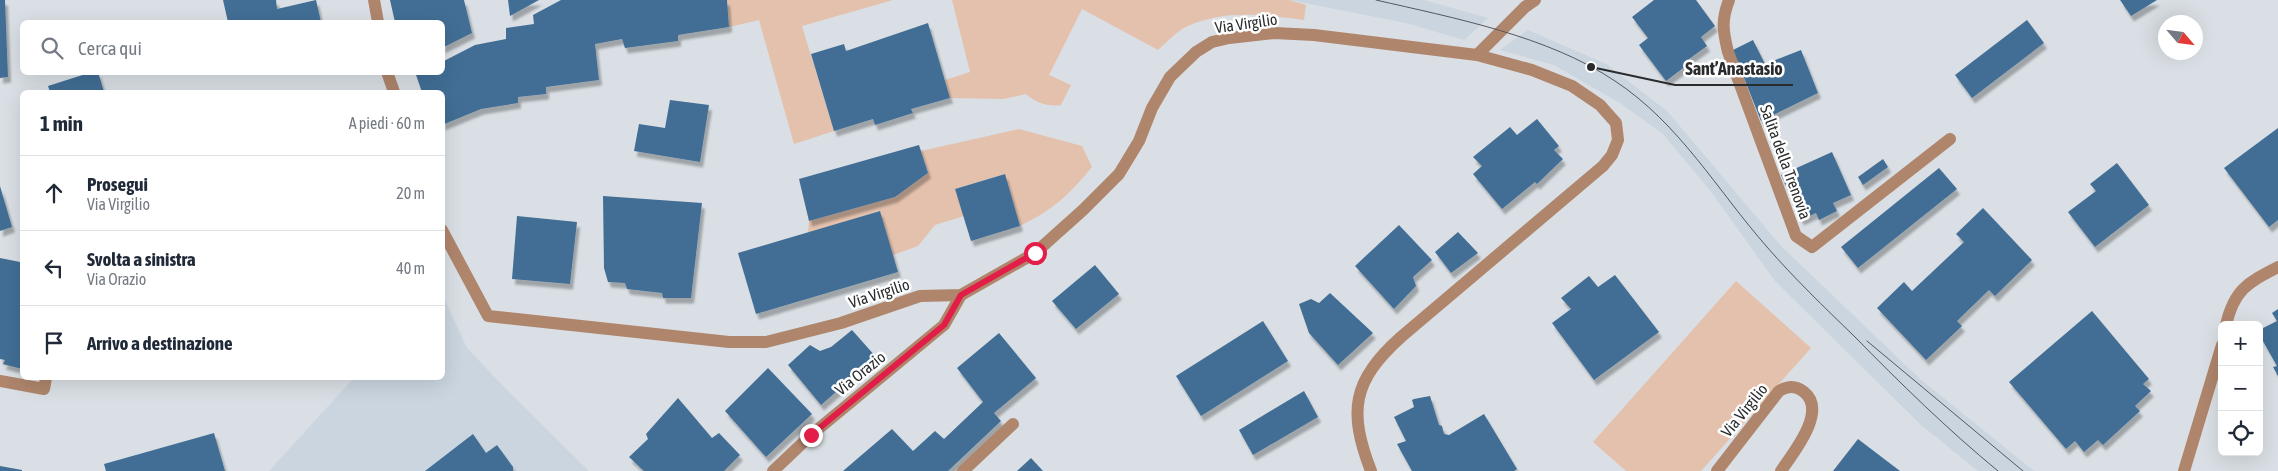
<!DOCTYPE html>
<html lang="it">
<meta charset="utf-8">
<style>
body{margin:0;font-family:"Asap Condensed",sans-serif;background:#f6f6f7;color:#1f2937}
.controls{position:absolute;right:15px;bottom:15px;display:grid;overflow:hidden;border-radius:8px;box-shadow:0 5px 20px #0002}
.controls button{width:45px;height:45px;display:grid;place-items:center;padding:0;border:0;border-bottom:1px solid #e0e1e3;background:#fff;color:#1f2937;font:25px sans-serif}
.compass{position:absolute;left:2158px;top:15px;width:45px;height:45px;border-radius:50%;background:#fff;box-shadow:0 5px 20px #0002;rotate:118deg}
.stop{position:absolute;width:15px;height:15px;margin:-11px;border:4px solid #e11d48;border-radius:50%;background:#fff}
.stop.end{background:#e11d48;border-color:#fff;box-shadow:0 1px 5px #0008}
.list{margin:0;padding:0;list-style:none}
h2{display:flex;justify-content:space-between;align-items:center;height:65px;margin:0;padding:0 20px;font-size:21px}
h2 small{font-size:16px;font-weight:400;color:#747a83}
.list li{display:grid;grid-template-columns:32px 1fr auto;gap:15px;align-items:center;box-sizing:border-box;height:75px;padding:0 20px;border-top:1px solid #e0e1e3}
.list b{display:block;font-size:19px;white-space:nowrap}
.list p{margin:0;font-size:16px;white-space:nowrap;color:#747a83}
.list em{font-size:16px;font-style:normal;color:#747a83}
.icon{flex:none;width:28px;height:28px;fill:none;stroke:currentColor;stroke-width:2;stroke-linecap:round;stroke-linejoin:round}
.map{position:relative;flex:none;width:2278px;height:471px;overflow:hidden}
.search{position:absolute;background:#fff;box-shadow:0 5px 20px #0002;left:20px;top:20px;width:425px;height:55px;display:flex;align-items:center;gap:12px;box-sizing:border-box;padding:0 18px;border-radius:8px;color:#747a83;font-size:19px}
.panel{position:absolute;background:#fff;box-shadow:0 5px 20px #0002;left:20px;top:90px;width:425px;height:290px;border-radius:8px}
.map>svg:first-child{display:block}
.built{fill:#cad5e0}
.green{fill:#e4c1ac}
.building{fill:#426e95;filter:url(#shadow)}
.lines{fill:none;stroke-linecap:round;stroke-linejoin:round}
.street{stroke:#af856c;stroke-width:12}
.tram{stroke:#55585b;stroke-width:1}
.route{stroke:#e11d48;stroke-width:6}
.labels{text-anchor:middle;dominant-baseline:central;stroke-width:5;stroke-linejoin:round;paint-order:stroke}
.street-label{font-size:16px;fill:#292b2d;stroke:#fff}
.leader{fill:none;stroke:#292b2d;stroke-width:2}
.callout-dot{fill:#292b2d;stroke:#fff;stroke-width:2}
.callout-label{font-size:18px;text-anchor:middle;font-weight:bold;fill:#292b2d;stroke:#fff;stroke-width:5;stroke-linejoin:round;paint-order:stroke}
</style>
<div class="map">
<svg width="2278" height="471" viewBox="0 0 2278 471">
<defs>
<filter id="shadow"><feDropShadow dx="3" dy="5.5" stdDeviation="1" flood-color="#0004"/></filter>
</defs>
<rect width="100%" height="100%" fill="#d9dfe4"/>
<!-- built -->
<g class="built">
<path d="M1289,0H1424L1488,18L1464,40L1406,23Z"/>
<path d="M1528,30L1606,64L1667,111L1781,246L1920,379L2034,471H1978L1920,424L1775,281L1712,193L1663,134L1620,103L1554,65L1500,50Z"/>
<path d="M443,296L467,348L510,393L589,471H269L354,378H442Z"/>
</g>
<!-- green -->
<g class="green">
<path d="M727,0H893L802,26L834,131L794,144L759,20L729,27Z"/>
<path d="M952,0H1289L1306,5L1304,20C1264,15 1226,9 1188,26C1178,30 1167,42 1158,50L1082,9L1049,75L1071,85L1061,105C1047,107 1037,103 1026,94L1003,99L950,98L945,80L970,72Z"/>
<path d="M1019,129L1082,146L1092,167C1068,196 1054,209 1020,226L1004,174L955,189L964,216L935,225L918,246L893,255L879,211L808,233L809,221L894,197L928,173L921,151Z"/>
<path d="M1736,281L1811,348L1701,471H1626L1593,442Z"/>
</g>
<!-- building -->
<g class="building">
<path d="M0,0H5L8,77L0,78Z"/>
<path d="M223,0H276L277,9L316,0L321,22H228Z"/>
<path d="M390,0H464L472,33L442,48V22H395Z"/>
<path d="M508,0H539L510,16Z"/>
<path d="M561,0H727L729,27L678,35V41L625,48L622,39L595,44L599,80L546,87V94L518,97V103L481,109L442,125V92H422L415,72H442V62L475,45L506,39V28L534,24L533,15Z"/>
<path d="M1654,0H1696L1715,26L1701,37L1707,46L1689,59L1691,62L1666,81L1639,45L1648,38L1632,17Z"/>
<path d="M2120,0H2157L2131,16Z"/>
<path d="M2027,20L2044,43L1972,98L1955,75Z"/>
<path d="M928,23L950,98L911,109L913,113L875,125L873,119L834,131L811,54L844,44L846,51Z"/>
<path d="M1753,40L1765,64L1801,50L1818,93L1761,121L1733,50Z"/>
<path d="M92,72H98L104,92H50L48,86Z"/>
<path d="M670,100L709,105L700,162L634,151L639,124L665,128Z"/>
<path d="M1537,119L1559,146L1554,150L1563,159L1537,184L1535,182L1502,209L1473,174L1482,166L1473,157L1510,127L1517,135Z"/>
<path d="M2278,128V220L2269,227L2224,168Z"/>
<path d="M919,145L928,173L895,197L809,221L799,179Z"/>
<path d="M1832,152L1851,195L1833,203L1837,211L1819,220L1816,213L1801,220L1781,175Z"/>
<path d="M1883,159L1888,167L1863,185L1858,177Z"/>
<path d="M2117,163L2149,205L2095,247L2068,212L2096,191L2090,184Z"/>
<path d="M1939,168L1957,189L1858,268L1841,247Z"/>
<path d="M1005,174L1020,226L971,241L955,189Z"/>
<path d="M0,186L12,227L0,231Z"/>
<path d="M603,196L702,203L691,298H663L662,293L627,289L625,283L608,282L604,268Z"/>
<path d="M1983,208L2032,260L1995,296L1989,290L1957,321L1962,326L1926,360L1877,308L1904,282L1912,291L1964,242L1956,234Z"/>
<path d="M880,211L898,272L756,314L738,253Z"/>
<path d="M517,216L577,222L570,284L512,279Z"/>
<path d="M1399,225L1432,260L1413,277L1416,286L1394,309L1355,266Z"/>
<path d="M1458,232L1478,253L1451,273L1435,252Z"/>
<path d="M21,257H22V369L3,364L5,360L0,359V258L20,262Z"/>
<path d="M1095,265L1119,294L1076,329L1052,301Z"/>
<path d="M1615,275L1659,332L1594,380L1552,323L1571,309L1561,298L1589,276L1598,287Z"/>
<path d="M1330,293L1373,333L1338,365L1309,333L1299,304L1311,299L1319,303Z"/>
<path d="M2278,309V376L2273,367L2277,366L2259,334V330L2277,321L2272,313Z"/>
<path d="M2092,311L2149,379L2143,384L2151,391L2135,406L2140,411L2103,445L2098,440L2084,452L2075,441L2066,449L2009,382Z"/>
<path d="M1263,321L1288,361L1201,416L1176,376Z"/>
<path d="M852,330L876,357L821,405L788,365L810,345L820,351L831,347Z"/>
<path d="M999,333L1036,378L994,413L1001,421L948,471H843L892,429L913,451L935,431L944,439L983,402L957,368Z"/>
<path d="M768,368L812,414L766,457L725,411Z"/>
<path d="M1304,391L1318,417L1253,455L1239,430Z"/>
<path d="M1430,396L1439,425L1442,426L1444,434L1449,435L1484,414L1517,469L1514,471H1412L1397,444L1406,441L1394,417L1414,407L1412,400L1414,399Z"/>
<path d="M678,398L712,438L719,433L740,455L724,471H644L629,457L648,439L646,434Z"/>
<path d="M214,433L225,471H106L104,464Z"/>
<path d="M473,434L486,453L497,445L513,467V471H425Z"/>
<path d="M1858,439L1900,471H1833Z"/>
<path d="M1031,458L1043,471H1017Z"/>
<path d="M0,466L22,470V471H0Z"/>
</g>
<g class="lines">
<!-- street -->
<g class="street">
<path d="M374,0L378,22"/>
<path d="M1729,0C1721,21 1723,31 1728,52L1796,236L1812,247L1950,139"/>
<path d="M1477,55L1525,7L1535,0"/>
<path d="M387,72L394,92"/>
<path d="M442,230L488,316L729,342H766L841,323L920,296L961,295L1035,253L1083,210L1119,174L1139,141L1152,108L1170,77L1196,52L1212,42L1229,38L1274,33L1314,35L1477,55L1532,70L1572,86L1600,105L1616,123L1618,140L1612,155L1603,166L1401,337C1352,381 1348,411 1371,471"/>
<path d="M2226,325C2234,290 2247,283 2278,267"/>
<path d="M0,381L44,389L46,378"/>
<path d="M773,471L811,435L944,325L961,295"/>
<path d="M963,471L1013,424"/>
<path d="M1717,471L1779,391C1788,386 1795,385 1804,392C1828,411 1793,453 1781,471"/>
<path d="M2184,471L2222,345"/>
</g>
<!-- tram -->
<g class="tram">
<path d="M1376,0C1454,18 1548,36 1615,81C1680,124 1717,190 1767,247C1794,278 1824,307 1854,336C1900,383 1947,429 1998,471"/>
<path d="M1867,341L2023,471"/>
</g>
</g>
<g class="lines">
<!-- route -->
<path class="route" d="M811,435L944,325L961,295L1035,253"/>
</g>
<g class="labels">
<!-- street labels -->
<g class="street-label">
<text transform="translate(1246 23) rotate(-8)">Via Virgilio</text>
<text transform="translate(1786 162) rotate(70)">Salita della Trenovia</text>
<text transform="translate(879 293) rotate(-18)">Via Virgilio</text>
<text transform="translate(860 373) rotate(-39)">Via Orazio</text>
<text transform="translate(1744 410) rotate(-51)">Via Virgilio</text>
</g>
</g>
<!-- callouts -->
<path class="leader" d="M1591 67L1675 85H1793"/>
<circle class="callout-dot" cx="1591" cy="67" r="5"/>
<g class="callout-label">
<text x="1734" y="75">Sant’Anastasio</text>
</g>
</svg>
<div class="controls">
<button>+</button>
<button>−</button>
<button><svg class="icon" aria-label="locate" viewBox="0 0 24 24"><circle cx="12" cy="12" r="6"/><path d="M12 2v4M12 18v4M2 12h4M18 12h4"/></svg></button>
</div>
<svg class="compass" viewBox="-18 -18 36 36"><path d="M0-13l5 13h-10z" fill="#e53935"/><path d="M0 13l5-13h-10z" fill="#747a83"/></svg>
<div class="stop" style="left:1035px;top:253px"></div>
<div class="stop end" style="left:811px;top:435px"></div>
<div class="search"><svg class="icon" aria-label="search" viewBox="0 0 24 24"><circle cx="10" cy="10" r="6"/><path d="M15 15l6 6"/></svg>Cerca qui</div>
<section class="panel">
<h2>1 min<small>A piedi · 60 m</small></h2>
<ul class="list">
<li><svg class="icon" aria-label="ahead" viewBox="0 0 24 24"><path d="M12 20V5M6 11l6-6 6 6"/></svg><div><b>Prosegui</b><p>Via Virgilio</p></div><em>20 m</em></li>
<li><svg class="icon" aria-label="left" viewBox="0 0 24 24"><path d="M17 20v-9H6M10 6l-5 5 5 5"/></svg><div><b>Svolta a sinistra</b><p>Via Orazio</p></div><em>40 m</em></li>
<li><svg class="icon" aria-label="arrive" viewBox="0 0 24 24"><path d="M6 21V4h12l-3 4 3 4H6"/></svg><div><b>Arrivo a destinazione</b></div></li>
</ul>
</section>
</div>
